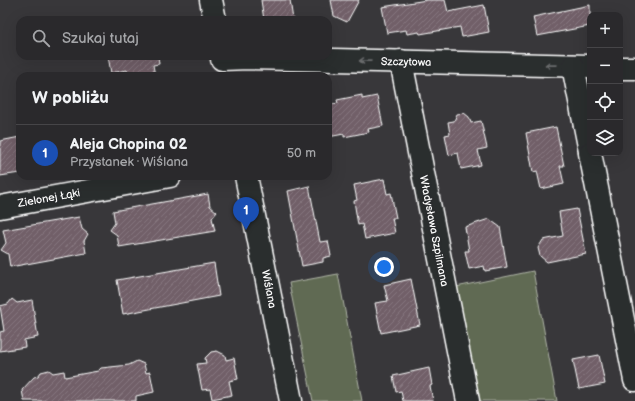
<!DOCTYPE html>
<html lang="pl">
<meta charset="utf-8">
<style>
body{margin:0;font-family:"Balsamiq Sans",sans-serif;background:#323134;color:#f1f3f6}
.controls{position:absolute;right:12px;top:12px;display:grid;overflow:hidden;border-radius:8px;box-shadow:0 4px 16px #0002}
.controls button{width:36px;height:36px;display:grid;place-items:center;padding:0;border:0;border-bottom:1px solid #464548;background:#2a292c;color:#f1f3f6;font:20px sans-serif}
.you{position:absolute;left:384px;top:267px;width:14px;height:14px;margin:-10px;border:3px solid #fff;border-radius:50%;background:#1a73e8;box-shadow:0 0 0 6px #1a73e833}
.badge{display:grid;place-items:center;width:26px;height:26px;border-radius:50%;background:#d6ab8b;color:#fff;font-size:13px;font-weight:700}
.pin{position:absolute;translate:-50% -33px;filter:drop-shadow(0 1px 2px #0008)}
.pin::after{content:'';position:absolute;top:21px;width:14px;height:12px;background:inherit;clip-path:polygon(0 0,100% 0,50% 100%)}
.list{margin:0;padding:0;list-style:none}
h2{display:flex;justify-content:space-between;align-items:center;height:52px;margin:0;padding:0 16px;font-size:17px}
h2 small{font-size:13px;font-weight:400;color:#a5a6a9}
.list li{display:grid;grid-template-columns:26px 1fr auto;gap:12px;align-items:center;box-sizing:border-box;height:56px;padding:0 16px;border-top:1px solid #464548}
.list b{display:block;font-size:15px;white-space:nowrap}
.list p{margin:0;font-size:13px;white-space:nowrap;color:#a5a6a9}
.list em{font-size:13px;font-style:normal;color:#a5a6a9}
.icon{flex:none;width:22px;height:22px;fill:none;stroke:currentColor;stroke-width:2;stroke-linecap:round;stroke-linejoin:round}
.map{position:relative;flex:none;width:635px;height:401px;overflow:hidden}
.search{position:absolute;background:#2a292c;box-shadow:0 4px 16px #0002;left:16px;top:16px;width:316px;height:44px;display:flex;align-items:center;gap:10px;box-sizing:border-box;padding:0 14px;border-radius:12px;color:#a5a6a9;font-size:15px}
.panel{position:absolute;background:#2a292c;box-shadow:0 4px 16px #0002;left:16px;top:72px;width:316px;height:108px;border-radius:12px}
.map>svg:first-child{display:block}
.green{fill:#606b52;stroke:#b0b5a8}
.building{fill:url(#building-hatch);stroke:#fff}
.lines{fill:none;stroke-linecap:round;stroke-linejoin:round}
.minor-casing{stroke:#fff;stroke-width:25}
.minor{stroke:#2a2d2e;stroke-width:22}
.oneway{stroke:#6a6c6d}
.labels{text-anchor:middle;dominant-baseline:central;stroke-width:4;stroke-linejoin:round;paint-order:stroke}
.street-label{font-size:11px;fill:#fff;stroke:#2a2d2e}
</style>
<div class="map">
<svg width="635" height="401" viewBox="0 0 635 401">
<defs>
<pattern id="building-hatch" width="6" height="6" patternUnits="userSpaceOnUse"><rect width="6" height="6" fill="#715f68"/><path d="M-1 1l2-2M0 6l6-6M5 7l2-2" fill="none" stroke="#86777f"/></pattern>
</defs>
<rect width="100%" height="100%" fill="#38373a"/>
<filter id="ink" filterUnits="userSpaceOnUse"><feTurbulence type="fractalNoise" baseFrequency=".025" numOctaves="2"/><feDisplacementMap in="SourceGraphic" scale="8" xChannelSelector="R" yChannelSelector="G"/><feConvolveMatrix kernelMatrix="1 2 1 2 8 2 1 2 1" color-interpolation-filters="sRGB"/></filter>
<g filter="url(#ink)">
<!-- green -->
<g class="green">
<path d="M533,271L557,401H479L456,287Z"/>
<path d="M338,274L362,401H313L289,283Z"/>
</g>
<!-- building -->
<g class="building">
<path d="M261,0H290L293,20H264Z"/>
<path d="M331,0H359L347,22L334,16Z"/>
<path d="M427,0H445L448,12L484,5L489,32L462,37L460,27L420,34L419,32L407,34L406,30L387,33L382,7Z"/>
<path d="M590,5V26L537,36L533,17Z"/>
<path d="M108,56H158L159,64L153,65L155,76H128L127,70L111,73Z"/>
<path d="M362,95V99L377,96L383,126L368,129L369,132L344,137V134L328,137V105L338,103L337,100Z"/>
<path d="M464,113L469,117L471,123L481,121L487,148L478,150L481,165L461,169L458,153L449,155L445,135L450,134L448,122L454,121L457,114Z"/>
<path d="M556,127L564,166H560L564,184L541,189L537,171L533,172L526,133Z"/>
<path d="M20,137V173L0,176V141Z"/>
<path d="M384,179L387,194L391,193L396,218H392L395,233L365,239L362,224L358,225L354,201L357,200L354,185Z"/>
<path d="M309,186L320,242L328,241L331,256L323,258V262L302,266L288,191Z"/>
<path d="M208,194L210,206L217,212L212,218L215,231L119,247L117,235L110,230L115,223L113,211Z"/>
<path d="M577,209L586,254L547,262L540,256L538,248L543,240L563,236L559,212Z"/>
<path d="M79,217L82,229L88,234L84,241L86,253L10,267L8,254L1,250L6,243L3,230Z"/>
<path d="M489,219L500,227L507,267L485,271L484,266L469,269L465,251H469L465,227Z"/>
<path d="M214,263L219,296L123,314L117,280Z"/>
<path d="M411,279L420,325L381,333L375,303L388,301L384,285Z"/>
<path d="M12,299L17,303L32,300L38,337L24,340L25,347L0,351V332L4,331L0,306L8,304Z"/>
<path d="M217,351L225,355L226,360L234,358L238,379L229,381L232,395L212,399L210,389L202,390L197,364L206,363L205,358L211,352Z"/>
<path d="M599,355L605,384L579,389L573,360Z"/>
<path d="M137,361L144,364L146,373L150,372L154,392L136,396V401H24L22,390L34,377L38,376L41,372L49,370L53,373L64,371L65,377L98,371L101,368L129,365Z"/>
<path d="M429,368L432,385L430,386L433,401H403L401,391L396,392L393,376Z"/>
</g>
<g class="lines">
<defs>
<g id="minor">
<path d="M211,0L215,20"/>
<path d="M222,59L248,58L590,66"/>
<path d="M401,61L468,401"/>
<path d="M573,66L590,151"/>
<path d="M620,68H635"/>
<path d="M590,153L635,380"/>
<path d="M246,176L291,401"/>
<path d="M0,207L170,176"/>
</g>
</defs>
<!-- minor casing -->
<use href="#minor" class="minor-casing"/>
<!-- minor -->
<use href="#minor" class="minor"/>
</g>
<!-- one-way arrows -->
<defs><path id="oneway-shaft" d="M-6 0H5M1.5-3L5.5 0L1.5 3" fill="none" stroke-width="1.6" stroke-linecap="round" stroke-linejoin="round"/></defs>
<g class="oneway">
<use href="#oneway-shaft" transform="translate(365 61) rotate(-179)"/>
<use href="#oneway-shaft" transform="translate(551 65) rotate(-179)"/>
</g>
</g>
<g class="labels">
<!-- street labels -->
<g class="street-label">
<text transform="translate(406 62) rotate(1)">Szczytowa</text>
<text transform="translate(49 198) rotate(-10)">Zielonej Łąki</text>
<text transform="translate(434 231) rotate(79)">Władysława Szpilmana</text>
<text transform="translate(269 289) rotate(79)">Wiślana</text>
</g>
</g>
</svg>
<div class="controls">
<button>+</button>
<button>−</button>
<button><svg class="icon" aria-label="locate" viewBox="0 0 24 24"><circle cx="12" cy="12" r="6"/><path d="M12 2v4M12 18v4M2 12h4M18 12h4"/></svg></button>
<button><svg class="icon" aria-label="layers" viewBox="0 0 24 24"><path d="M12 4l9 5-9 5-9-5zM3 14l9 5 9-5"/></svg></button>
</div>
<div class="you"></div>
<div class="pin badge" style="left:246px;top:230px;background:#1a4fb4">1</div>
<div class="search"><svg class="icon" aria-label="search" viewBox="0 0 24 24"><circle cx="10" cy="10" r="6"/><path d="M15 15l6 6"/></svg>Szukaj tutaj</div>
<section class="panel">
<h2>W pobliżu<small></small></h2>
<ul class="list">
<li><span class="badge" style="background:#1a4fb4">1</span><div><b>Aleja Chopina 02</b><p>Przystanek · Wiślana</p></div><em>50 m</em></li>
</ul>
</section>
</div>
